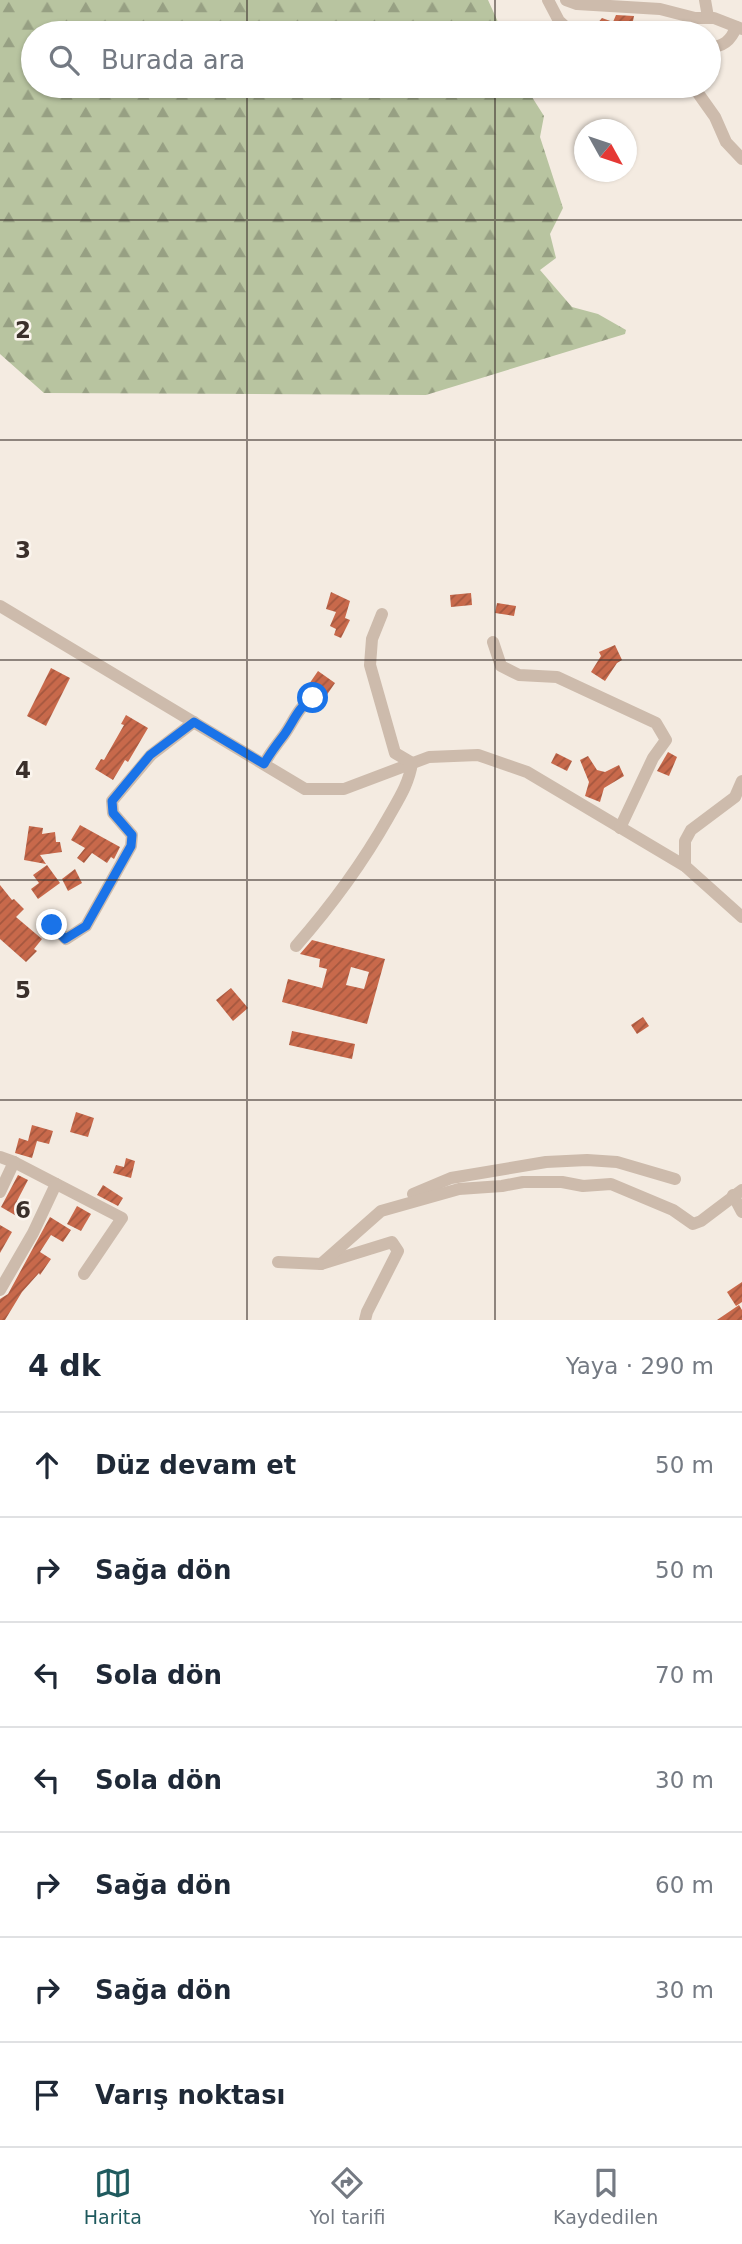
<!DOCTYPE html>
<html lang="tr">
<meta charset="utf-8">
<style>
body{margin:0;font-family:"DejaVu Sans",sans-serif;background:#f2f2f3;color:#1f2937}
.compass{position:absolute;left:574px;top:119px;width:63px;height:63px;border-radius:50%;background:#fff;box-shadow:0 2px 5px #0004;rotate:130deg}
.stop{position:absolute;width:21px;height:21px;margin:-16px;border:5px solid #1a73e8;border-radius:50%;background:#fff}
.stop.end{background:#1a73e8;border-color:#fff;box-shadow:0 2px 7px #0008}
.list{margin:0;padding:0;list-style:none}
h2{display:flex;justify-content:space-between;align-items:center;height:91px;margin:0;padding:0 28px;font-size:30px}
h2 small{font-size:23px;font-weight:400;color:#747a83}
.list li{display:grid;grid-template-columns:46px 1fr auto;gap:21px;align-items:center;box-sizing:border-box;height:105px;padding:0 28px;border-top:2px solid #e0e1e3}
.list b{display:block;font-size:26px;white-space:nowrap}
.list em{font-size:23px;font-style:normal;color:#747a83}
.icon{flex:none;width:38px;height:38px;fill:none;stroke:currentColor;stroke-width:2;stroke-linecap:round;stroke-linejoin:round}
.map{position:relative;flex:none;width:742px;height:1320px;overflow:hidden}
.search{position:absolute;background:#fff;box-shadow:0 2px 5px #0004;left:21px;right:21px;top:21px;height:77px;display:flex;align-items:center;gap:18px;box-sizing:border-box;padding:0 24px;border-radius:38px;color:#747a83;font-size:26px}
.sheet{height:826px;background:#fff}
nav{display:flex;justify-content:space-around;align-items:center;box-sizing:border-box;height:98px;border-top:2px solid #e0e1e3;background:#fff;font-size:19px;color:#747a83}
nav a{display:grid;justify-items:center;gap:4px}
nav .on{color:#1f5a5e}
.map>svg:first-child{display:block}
.forest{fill:url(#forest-firs)}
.building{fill:url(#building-hatch);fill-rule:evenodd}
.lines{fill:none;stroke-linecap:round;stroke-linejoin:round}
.minor{stroke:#cdbbac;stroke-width:12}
.route{stroke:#1a73e8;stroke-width:9}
.grid{fill:none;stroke:#3b302b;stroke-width:2;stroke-opacity:0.55}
.grid-label{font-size:23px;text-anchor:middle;font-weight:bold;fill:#3b302b;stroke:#fbf5ee;stroke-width:5;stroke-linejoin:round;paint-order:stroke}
</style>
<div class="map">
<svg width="742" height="1320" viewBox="0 0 742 1320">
<defs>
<pattern id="forest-firs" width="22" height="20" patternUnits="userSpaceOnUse" patternTransform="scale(1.75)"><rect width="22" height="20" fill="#b8c4a0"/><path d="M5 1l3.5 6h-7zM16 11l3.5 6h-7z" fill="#97a083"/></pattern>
<pattern id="building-hatch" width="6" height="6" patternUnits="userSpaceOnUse" patternTransform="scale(1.75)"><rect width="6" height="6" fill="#c8694b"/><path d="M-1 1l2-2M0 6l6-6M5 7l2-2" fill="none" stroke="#a4573f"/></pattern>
</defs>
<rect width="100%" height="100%" fill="#f4ebe1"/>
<!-- forest -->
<path class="forest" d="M0,0H488L503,33H33V86H525L544,116L540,137L563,208L550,234L556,258L540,270L572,307L598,314L626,330L625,334L426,395L44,393L0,354Z"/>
<!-- building -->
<g class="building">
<path d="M616,15L634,16L631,31L612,33L596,25L602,18L613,22Z"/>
<path d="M331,592L350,601L345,618L350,620L341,638L334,635L336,629L330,626L336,612L326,609Z"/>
<path d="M471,593L472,605L451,607L450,595Z"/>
<path d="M497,603L516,606L514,616L495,613Z"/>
<path d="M615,645L622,660L617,663L605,681L591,672L601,656L599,652Z"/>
<path d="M51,668L70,678L46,726L27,716Z"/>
<path d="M318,671L335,683L324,699L317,690L307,687Z"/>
<path d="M126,715L148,728L128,762L125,760L113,780L95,769L101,759L104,760L124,725L121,724Z"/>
<path d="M668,752L677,757L669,776L657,771Z"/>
<path d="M556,753L572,761L567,771L551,763Z"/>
<path d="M588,756L597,770L605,772L619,765L624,776L604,788L600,802L585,796L589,782L580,760Z"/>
<path d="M80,825L120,847L114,859L111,857L107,863L92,853L84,863L77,858L85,848L71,840Z"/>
<path d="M29,826L43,828L42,834L55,832L56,842H60L62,852L40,855L46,864L24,860Z"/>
<path d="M47,865L60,883L38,899L31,889L39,883L33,875Z"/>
<path d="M75,869L82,883L68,891L62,879Z"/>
<path d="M0,885L12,900L14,899L24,909L16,917L42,939L34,949L37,951L26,962L0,939Z"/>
<path d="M312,940L385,959L367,1024L282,1002L288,979L322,988L327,969L319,967L320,959L300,954ZM351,967L369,972L364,989L346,985Z"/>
<path d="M231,988L248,1008L233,1021L216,1000Z"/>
<path d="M643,1017L649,1026L637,1034L631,1025Z"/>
<path d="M292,1031L355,1044L352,1059L289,1045Z"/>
<path d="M76,1112L94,1118L88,1137L70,1132Z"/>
<path d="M32,1125L53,1131L49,1144L37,1141L32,1158L15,1153L19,1138L28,1141Z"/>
<path d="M126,1158L135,1161L131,1178L113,1173L116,1165L124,1167Z"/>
<path d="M18,1175L28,1180L17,1201L26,1206L20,1218L1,1207Z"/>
<path d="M103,1185L123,1198L118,1206L97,1195Z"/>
<path d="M77,1206L91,1214L81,1231L67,1224Z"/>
<path d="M50,1217L71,1230L63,1242L51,1235L40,1252L51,1259L40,1275L39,1273L22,1292L5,1320H0V1299L8,1294Z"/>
<path d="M0,1225L12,1232L0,1253Z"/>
<path d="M742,1282V1302L736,1306L727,1292Z"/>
<path d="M739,1305L742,1310V1320H717Z"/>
</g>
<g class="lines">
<!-- minor -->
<g class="minor">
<path d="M548,0L559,21L572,33"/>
<path d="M566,0L577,4L660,9L695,18H714L742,29"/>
<path d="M705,0L708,17"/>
<path d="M709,47C723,47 731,41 736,27"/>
<path d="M693,86L715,117L726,142L742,159"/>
<path d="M0,606L305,789H344L429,757L478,755L527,772L685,866L742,917"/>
<path d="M493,642L501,666L519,675L557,677L656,723L666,740L653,758L620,828"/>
<path d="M264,764C271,751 276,746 284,735C294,721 298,707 313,698"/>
<path d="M685,866V841L691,830L735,797L742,781"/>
<path d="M52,925L66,939L86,926L131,846L132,835L113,813L112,801L151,755L194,722"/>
<path d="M296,946C331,906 362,864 388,818C398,800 409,784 412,763L395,753L370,665L372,639L382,614"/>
<path d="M0,1157L14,1162L122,1218L84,1274"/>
<path d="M0,1192L14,1162"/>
<path d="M413,1194L451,1178L546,1162L587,1160L617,1162L675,1179"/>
<path d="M733,1195L742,1212"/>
<path d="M278,1262L321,1264L392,1242L398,1251L367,1312L365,1320"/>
<path d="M321,1264L381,1211L459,1189L502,1186L523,1182H562L583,1186L611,1184L673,1210L693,1224L701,1221L742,1190"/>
<path d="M0,1290L33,1233L56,1184"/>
</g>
</g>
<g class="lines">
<!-- route -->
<path class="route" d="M52,925L65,939L86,926L131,846L132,835L113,813L112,801L150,755L194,722L264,764C270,753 277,744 284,735C294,721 298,707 313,698"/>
</g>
<!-- grid -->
<path class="grid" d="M247,0V33M495,0V33M247,86V1320M495,86V1320M0,220H742M0,440H742M0,660H742M0,880H742M0,1100H742"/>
<g class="grid-label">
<text x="23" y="338">2</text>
<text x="23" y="558">3</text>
<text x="23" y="778">4</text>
<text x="23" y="998">5</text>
<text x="23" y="1218">6</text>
</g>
</svg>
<svg class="compass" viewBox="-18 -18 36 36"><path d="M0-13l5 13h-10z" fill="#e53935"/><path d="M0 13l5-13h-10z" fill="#747a83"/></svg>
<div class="stop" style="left:313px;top:698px"></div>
<div class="stop end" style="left:52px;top:925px"></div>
<div class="search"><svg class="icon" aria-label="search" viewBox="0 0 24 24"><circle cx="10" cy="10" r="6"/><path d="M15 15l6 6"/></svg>Burada ara</div>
</div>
<section class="sheet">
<h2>4 dk<small>Yaya · 290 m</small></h2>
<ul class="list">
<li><svg class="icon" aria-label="ahead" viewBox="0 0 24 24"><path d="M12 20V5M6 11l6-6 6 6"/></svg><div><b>Düz devam et</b></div><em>50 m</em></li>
<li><svg class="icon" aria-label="right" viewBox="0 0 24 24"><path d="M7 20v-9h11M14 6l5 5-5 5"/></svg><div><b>Sağa dön</b></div><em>50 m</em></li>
<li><svg class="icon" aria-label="left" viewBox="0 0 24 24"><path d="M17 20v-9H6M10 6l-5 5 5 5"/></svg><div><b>Sola dön</b></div><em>70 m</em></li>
<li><svg class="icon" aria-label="left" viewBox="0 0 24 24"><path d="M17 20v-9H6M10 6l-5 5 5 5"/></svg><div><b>Sola dön</b></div><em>30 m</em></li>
<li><svg class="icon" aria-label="right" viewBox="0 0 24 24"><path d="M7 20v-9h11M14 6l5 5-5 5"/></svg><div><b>Sağa dön</b></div><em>60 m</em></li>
<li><svg class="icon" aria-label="right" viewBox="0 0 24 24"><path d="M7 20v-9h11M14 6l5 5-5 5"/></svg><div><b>Sağa dön</b></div><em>30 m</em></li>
<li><svg class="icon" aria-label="arrive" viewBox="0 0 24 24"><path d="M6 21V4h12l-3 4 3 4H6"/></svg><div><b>Varış noktası</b></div></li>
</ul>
</section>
<nav>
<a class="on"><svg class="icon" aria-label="map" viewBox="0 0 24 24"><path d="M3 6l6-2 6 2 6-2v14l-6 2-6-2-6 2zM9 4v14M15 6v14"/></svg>Harita</a>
<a><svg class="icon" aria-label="directions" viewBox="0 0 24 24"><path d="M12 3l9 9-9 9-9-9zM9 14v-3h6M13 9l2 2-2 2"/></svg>Yol tarifi</a>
<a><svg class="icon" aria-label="saved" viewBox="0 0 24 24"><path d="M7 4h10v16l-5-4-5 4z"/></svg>Kaydedilen</a>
</nav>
